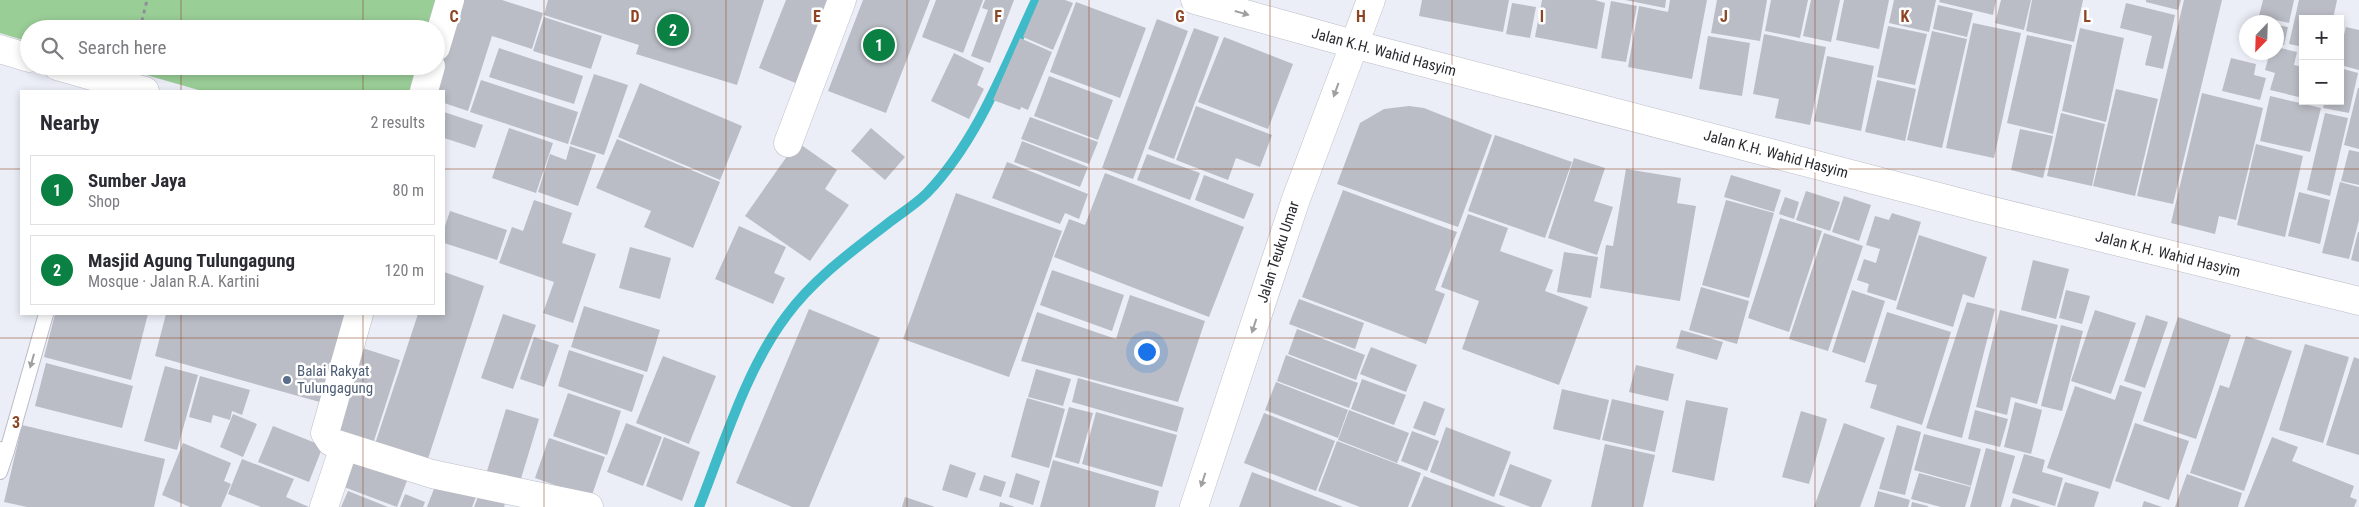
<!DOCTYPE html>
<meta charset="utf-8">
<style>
body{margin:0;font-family:"Roboto Condensed",sans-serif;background:#f2f2f3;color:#2b2b33}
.controls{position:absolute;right:15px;top:15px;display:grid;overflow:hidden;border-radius:0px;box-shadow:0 2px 8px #0003}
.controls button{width:45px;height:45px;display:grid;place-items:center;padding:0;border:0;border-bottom:1px solid #e1e1e2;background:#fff;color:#2b2b33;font:25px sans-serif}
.compass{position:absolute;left:2239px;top:15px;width:45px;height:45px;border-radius:50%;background:#fff;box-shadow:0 2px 8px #0003;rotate:203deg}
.you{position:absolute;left:1146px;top:351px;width:18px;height:18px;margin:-12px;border:4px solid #fff;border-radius:50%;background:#1a73e8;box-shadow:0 0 0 8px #1a73e833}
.badge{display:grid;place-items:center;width:32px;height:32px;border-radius:50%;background:#0b8043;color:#fff;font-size:16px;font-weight:700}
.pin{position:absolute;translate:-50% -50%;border:2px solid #fff;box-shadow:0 1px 5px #0006}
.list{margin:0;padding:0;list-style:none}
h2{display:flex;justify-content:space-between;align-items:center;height:65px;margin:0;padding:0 20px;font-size:21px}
h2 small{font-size:16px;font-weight:400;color:#7c7c81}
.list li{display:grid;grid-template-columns:32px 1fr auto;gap:15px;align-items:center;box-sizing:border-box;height:70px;margin:0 10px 10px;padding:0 10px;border:1px solid #e1e1e2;border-radius:0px}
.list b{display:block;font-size:19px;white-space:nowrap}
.list p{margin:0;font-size:16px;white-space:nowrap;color:#7c7c81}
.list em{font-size:16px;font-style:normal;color:#7c7c81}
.icon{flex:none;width:28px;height:28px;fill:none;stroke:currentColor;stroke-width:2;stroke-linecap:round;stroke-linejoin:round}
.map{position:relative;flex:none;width:2359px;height:507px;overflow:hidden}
.search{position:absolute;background:#fff;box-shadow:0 2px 8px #0003;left:20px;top:20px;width:425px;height:55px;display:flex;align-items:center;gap:12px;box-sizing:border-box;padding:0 18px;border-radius:28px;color:#7c7c81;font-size:19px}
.panel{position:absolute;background:#fff;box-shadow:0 2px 8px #0003;left:20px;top:90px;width:425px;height:225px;border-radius:0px}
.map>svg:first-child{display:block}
.green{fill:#9ace97}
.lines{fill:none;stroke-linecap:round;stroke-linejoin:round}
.stream{stroke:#3fbac8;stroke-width:10}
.building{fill:#babdc5}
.lane-casing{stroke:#bbbdc6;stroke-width:16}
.street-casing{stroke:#bbbdc6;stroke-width:29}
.secondary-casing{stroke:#bbbdc6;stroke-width:29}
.path{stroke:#8f9097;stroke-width:3;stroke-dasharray:4 4;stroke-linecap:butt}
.lane{stroke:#fff;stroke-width:14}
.street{stroke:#fff;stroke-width:28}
.secondary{stroke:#fff;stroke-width:28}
.oneway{fill:#9fa0a1}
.grid{fill:none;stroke:#8d4623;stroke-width:1;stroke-opacity:0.55}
.service-dot{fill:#5c6f8a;stroke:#fff;stroke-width:2}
.labels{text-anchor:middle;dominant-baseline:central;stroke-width:5;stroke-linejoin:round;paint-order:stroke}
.street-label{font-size:15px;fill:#2a2b2f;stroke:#fff}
.service-label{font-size:15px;fill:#4e5e75;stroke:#fff;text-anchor:start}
.grid-label{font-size:16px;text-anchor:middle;font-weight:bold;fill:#8d4623;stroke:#fff;stroke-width:5;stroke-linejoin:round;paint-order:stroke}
</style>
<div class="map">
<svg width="2359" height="507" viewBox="0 0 2359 507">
<rect width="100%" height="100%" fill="#eceef7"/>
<!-- green -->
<g class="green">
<path d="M0,0H441L433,29H29V42L0,33Z"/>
<path d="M115,66H422L415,91H202Z"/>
</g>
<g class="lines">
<!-- stream -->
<path class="stream" d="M699,507C724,444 746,369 787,315C815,277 854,250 891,221C903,212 916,204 927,193C978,140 1005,66 1036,0"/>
</g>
<!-- building -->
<g class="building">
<path d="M460,0H502L543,13L532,49L492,36L468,111L444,103V91H431Z"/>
<path d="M548,0H764L737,85L636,54L639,45L544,15Z"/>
<path d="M786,0H831L798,84L759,68Z"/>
<path d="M863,0H930L886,113L828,91Z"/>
<path d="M936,0H983L963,53L922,37Z"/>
<path d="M985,0H1014L990,63L971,56L988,10L982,8Z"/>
<path d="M1039,0H1065L1073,3L1053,50L1023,37Z"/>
<path d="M1422,0H1509L1503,32L1419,16Z"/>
<path d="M1542,0H1595L1605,3L1597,49L1535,37Z"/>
<path d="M1625,0H1666L1665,8Z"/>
<path d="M1670,0H1707L1692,79L1628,67L1639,6L1668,12Z"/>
<path d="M1717,0H1767L1760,41L1711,33Z"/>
<path d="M1771,0H1808L1800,38L1765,31Z"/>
<path d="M1811,0H1840L1831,42L1803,36Z"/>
<path d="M1844,0H1889L1879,49L1836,40Z"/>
<path d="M1894,0H1936L1929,32L1889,23Z"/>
<path d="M1940,0H1996L1993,15L1939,2Z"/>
<path d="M2001,0H2031L2024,30L1995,23Z"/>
<path d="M2032,0H2083L2074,42L2026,31Z"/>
<path d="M2146,0H2181L2178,10L2146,2Z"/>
<path d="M2184,0H2222L2173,204L2137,196Z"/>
<path d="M2263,0H2294L2289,23L2259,16Z"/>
<path d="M2299,0H2337L2333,19H2303V47L2289,44Z"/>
<path d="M1611,1L1637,6L1626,62L1601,58Z"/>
<path d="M1076,2L1146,28L1120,98L1050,72Z"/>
<path d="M1512,3L1536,7L1530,38L1506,34Z"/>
<path d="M2126,3L2175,15L2163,69L2145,65L2152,36L2120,28Z"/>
<path d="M1938,5L1973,13L1967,37L1933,29Z"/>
<path d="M544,17L602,36L591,69L533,51Z"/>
<path d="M1157,19L1188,31L1133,179L1102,168Z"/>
<path d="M1973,23L2021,33L1994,158L1946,148Z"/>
<path d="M2276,25L2288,27L2284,45L2276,43Z"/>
<path d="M1888,26L1927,34L1915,85L1877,77Z"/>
<path d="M2346,27L2359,30V70L2340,65V51Z"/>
<path d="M1194,28L1219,37L1174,159L1148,149Z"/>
<path d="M2080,28L2124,38L2106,122L2062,111Z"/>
<path d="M1932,31L1967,39L1942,148L1907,140Z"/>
<path d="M1764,34L1826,47L1810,125L1775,118L1779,99L1753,94Z"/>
<path d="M2027,35L2072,45L2053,134L2007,123Z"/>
<path d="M1708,36L1750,43L1742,96L1699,89Z"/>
<path d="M1224,37L1293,64L1268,129L1198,102Z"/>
<path d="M1020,38L1052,52L1028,110L1021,107L1020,110L993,100Z"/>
<path d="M2276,47L2297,52L2294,65L2303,67V98L2270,90L2275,73L2265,70L2270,52H2276Z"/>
<path d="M499,48L583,76L574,104L489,77Z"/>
<path d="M954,53L984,68L977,85L984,89L969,119L931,101Z"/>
<path d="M1827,56L1874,66L1861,131L1814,121Z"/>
<path d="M2231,58L2256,64L2254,75L2266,78L2260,100L2222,91Z"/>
<path d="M2340,68L2358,73L2349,113L2323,108L2325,101H2340Z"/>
<path d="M594,74L628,85L604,155L570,144Z"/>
<path d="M1049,76L1113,100L1098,140L1034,116Z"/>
<path d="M481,80L578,112L568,144L470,112Z"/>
<path d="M1877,80L1916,89L1905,141L1865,132Z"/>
<path d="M640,83L742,126L720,180L618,137Z"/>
<path d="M2358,88H2359V149L2344,145Z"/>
<path d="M2116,89L2158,99L2135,196L2093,186Z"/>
<path d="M2202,93L2263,108L2236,220L2219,216L2215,234L2171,223Z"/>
<path d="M2270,96L2321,108L2310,152L2260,141Z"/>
<path d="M1196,106L1272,135L1260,167L1236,158L1228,180L1176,160Z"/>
<path d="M1409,106L1424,108L1492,135L1458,227L1337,184L1360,123L1384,109Z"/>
<path d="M444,112L483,125L475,148L444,138Z"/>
<path d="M2061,113L2105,124L2092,186L2047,176Z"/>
<path d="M2325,113L2348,118L2330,196L2307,190Z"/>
<path d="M1030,117L1098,142L1089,164L1021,139Z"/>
<path d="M509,128L553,143L536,193L492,178Z"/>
<path d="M871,128L905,157L885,180L851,151Z"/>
<path d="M2020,129L2053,136L2043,178L2011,170Z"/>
<path d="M1495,135L1572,162L1545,238L1468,211Z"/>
<path d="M617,139L720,182L693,248L644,227L651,211L596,188Z"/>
<path d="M1022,141L1088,167L1080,187L1014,162Z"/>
<path d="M797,142L837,170L825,189L849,205L810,261L745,216Z"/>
<path d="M2256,144L2303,156L2285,237L2237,225Z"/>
<path d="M570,146L596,155L578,206L538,192L550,154L566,160Z"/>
<path d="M2349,150L2359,152V185L2341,181Z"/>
<path d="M1147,154L1200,173L1190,200L1137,180Z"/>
<path d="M1574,158L1605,168L1594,201L1613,207L1597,255L1548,238Z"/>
<path d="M1007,162L1088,194L1079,219L1065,213L1060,224L992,198Z"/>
<path d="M1626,169L1681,178L1677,203L1696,206L1680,301L1600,288L1606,245L1613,246Z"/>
<path d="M1105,173L1244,227L1209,317L1054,257L1069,219L1085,225Z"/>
<path d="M1204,175L1254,194L1244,219L1195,200Z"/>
<path d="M1731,175L1781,190L1774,212L1724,197Z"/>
<path d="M2340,182L2359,187V220L2349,259L2322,253Z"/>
<path d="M1343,190L1457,232L1435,290L1445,294L1426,344L1302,297Z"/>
<path d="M1806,191L1840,202L1830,231L1796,220Z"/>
<path d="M2299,192L2330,200L2320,244L2288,236Z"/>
<path d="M956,193L1062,231L1009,377L903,339Z"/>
<path d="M1844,196L1871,205L1859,241L1832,232Z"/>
<path d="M1785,197L1799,202L1794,219L1779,214Z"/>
<path d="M534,200L572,213L562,243L596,254L573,323L543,313L554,282L499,263L512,227L523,231Z"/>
<path d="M1726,200L1774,213L1749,298L1702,285Z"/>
<path d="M450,211L507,230L497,260L444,243V229Z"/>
<path d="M1892,213L1921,222L1896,301L1867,292L1869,284L1857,280L1864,259L1876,263L1880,249L1866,245L1875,216L1889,220Z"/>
<path d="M1468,214L1508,228L1500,251L1553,270L1545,291L1588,307L1559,385L1462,349L1479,301L1441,287Z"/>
<path d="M1780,218L1822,231L1789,332L1748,318Z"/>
<path d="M739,226L786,247L774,273L785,278L773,304L715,279Z"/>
<path d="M2358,232H2359V262L2351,260Z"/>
<path d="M1824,233L1863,246L1828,351L1789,339Z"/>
<path d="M1919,235L1987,257L1974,298L1963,294L1953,327L1896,309Z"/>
<path d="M630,247L671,258L660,299L619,288Z"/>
<path d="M1564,252L1598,257L1591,298L1557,292Z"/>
<path d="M2033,260L2069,269L2056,319L2021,310Z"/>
<path d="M1052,270L1124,295L1112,331L1040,305Z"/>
<path d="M444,272L484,286L425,468L373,450L418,314H444Z"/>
<path d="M1701,287L1749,301L1737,344L1689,330Z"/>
<path d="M1852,290L1885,301L1865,363L1832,352Z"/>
<path d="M2066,290L2090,296L2082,324L2059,318Z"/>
<path d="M1130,295L1205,321L1178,402L1021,361L1037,312L1116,339Z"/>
<path d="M1299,299L1364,323L1355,349L1289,324Z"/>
<path d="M1967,302L1995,309L1962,438L1926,428Z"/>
<path d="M584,306L660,330L647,372L571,347Z"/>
<path d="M809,309L880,338L809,507H792L736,483Z"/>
<path d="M2000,310L2058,325L2037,404L2011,397L2007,415L1976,407Z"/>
<path d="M2095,310L2136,323L2111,394L2071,381Z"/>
<path d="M1887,312L1951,332L1922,425L1870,408L1877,385L1865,382Z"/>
<path d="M55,314H148L131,380L44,357Z"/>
<path d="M166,314H352L327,404L155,356Z"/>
<path d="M503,314L536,325L513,389L481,378Z"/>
<path d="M2146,315L2168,322L2145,388L2124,381Z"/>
<path d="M2178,317L2231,335L2196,439L2143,421Z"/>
<path d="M2061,325L2083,331L2062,411L2041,406Z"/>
<path d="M1297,329L1365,355L1356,380L1288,354Z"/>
<path d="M1681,330L1723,342L1717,360L1676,348Z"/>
<path d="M2246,336L2292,351L2244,491L2190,473L2220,385L2229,388Z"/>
<path d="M534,337L559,345L544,387L520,379Z"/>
<path d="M2305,344L2349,357L2323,443L2279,430Z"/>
<path d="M356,346L400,360L371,450L326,435Z"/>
<path d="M1371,347L1417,365L1406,392L1360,374Z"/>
<path d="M569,350L644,375L632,412L558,386Z"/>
<path d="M1286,355L1358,383L1349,408L1277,381Z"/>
<path d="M663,356L716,376L689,444L636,423Z"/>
<path d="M2354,357L2359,359V455L2326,445Z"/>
<path d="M46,363L133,386L122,428L35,406Z"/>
<path d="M1636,365L1674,374L1668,401L1629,392Z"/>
<path d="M165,366L198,375L177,450L144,441Z"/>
<path d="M1036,369L1071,379L1063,406L1028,397Z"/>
<path d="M200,376L250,390L242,415L232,411L230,420L213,415L211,423L189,417Z"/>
<path d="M1078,378L1184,408L1177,432L1072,402Z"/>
<path d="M1362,379L1406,395L1394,425L1351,409Z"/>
<path d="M1276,382L1348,410L1338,438L1265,410Z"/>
<path d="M2120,385L2142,392L2110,489L2047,468L2075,386L2115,400Z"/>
<path d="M1562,389L1609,400L1600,440L1553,429Z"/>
<path d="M568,393L621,411L607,455L553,436Z"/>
<path d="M1027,398L1065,409L1049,468L1011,457Z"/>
<path d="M1612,399L1664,411L1655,452L1602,440Z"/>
<path d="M1686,400L1728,408L1714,481L1672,472Z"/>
<path d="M1424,401L1445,409L1435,436L1413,428Z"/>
<path d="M2015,402L2042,410L2031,454L2004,447Z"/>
<path d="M1069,407L1093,413L1079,464L1055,457Z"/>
<path d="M506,409L539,419L520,482L487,471Z"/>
<path d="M1349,410L1409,433L1397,463L1338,440Z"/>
<path d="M1975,410L2008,419L2000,447L1968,439Z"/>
<path d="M1801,411L1827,419L1809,484L1782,477Z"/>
<path d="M1096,412L1177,435L1162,487L1082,464Z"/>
<path d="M1264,413L1335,441L1316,491L1244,463Z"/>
<path d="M233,414L257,424L243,457L220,447Z"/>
<path d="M626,423L662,437L643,486L607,472Z"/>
<path d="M1844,423L1885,438L1860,507H1814Z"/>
<path d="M2135,423L2189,441L2169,500L2115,481Z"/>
<path d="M22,425L165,459L154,507H27L4,502Z"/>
<path d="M1897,425L1921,432L1905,495L1879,489Z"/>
<path d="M273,426L323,446L309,482L258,462Z"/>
<path d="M1446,427L1511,452L1494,497L1430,472Z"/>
<path d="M1412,431L1439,441L1427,471L1401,461Z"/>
<path d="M1924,434L1981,449L1971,486L1914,470Z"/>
<path d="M664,437L700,452L682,501L646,486Z"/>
<path d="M2272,437L2298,447L2292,461L2354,486L2350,497L2357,500L2354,507H2244Z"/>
<path d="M549,438L605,457L591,498L535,478Z"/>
<path d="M1337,441L1421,473L1408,507H1360L1318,491Z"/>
<path d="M183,443L231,463L224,481L231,484L221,507H190L162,495Z"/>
<path d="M1605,444L1655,455L1643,507H1591Z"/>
<path d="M1986,448L2015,456L2001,507H1970Z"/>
<path d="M2024,454L2045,460L2042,472L2063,478L2055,506L2012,493Z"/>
<path d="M356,458L408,478L397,507L344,487Z"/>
<path d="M242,459L294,479L286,497L309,507H261L228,494Z"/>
<path d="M1053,460L1159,491L1155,507H1040Z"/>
<path d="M950,464L976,473L967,498L942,490Z"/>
<path d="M1510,464L1552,480L1541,507H1531L1499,495Z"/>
<path d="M1252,472L1343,507H1239Z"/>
<path d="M1016,473L1040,481L1033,505L1009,497Z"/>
<path d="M1919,473L1971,487L1965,507H1941L1911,499Z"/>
<path d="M2187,474L2242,493L2238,507H2175Z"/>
<path d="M984,475L1006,482L1001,497L979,490Z"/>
<path d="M1424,476L1506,507H1411Z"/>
<path d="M437,481L476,497L472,507H427Z"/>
<path d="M2065,482L2099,492L2094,507H2057Z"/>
<path d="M482,487L507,497L504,507H474Z"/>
<path d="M348,491L388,507H341Z"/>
<path d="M1878,491L1910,500L1908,507H1874Z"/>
<path d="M405,494L425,502L423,507H400Z"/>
<path d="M905,497L935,507H902Z"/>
<path d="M2013,498L2041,507H2010Z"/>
<path d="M2144,501L2162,507H2142Z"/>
<path d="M1000,502L1015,507H999Z"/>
<path d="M1912,502L1928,506V507H1911Z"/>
</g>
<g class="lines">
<defs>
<g id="lane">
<path d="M0,449L7,451L46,314"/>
<path d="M0,472L7,451"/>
</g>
<g id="street">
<path d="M1353,44L1985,209L2359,301"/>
<path d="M788,143L842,0"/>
<path d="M359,314L325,433L331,442L432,474L589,507"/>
<path d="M324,507L344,447"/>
</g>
<g id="secondary">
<path d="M1195,0L1353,44"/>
<path d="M436,47L450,0"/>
<path d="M0,49L29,58"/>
<path d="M57,66L145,91"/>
<path d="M424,91L431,66"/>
<path d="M1194,507L1296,199L1371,0"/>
</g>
</defs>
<!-- lane casing -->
<use href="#lane" class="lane-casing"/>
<!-- street casing -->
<use href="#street" class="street-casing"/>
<!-- secondary casing -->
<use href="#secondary" class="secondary-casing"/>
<!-- path -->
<path class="path" d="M140,29L147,0"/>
<!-- lane -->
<use href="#lane" class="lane"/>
<!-- street -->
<use href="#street" class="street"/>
<!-- secondary -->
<use href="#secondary" class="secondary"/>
</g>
<!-- one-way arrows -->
<defs><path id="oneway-solid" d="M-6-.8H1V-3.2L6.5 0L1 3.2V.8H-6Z" transform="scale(1.25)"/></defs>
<g class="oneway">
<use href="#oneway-solid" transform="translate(1242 13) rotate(16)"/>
<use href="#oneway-solid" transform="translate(1336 90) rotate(110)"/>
<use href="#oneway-solid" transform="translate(1254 326) rotate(108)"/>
<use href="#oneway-solid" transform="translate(32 361) rotate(106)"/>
<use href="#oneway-solid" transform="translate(1203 480) rotate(108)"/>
</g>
<!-- grid -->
<path class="grid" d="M181,0V29M363,0V29M544,0V507M726,0V507M907,0V507M1089,0V507M1270,0V507M1452,0V507M1633,0V507M1815,0V507M1996,0V507M2178,0V507M181,66V91M363,66V91M0,169H21M444,169H2359M181,314V507M363,314V507M0,338H2359"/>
<!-- markers -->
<circle class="service-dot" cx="287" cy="380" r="5"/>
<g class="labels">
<!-- street labels -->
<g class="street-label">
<text transform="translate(1384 52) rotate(15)">Jalan K.H. Wahid Hasyim</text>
<text transform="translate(1776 154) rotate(15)">Jalan K.H. Wahid Hasyim</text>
<text transform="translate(1278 252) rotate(-72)">Jalan Teuku Umar</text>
<text transform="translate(2168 254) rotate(14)">Jalan K.H. Wahid Hasyim</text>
</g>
<!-- service labels -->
<g class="service-label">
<text x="297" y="371">Balai Rakyat<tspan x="297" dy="17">Tulungagung</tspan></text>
</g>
</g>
<g class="grid-label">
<text x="454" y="22">C</text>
<text x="635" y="22">D</text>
<text x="817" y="22">E</text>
<text x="998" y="22">F</text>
<text x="1180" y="22">G</text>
<text x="1361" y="22">H</text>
<text x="1542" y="22">I</text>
<text x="1724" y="22">J</text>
<text x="1905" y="22">K</text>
<text x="2087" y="22">L</text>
<text x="16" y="428">3</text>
</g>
</svg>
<div class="controls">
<button>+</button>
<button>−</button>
</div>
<svg class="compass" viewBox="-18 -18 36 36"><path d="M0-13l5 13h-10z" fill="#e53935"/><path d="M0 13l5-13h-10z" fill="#7c7c81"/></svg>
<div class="you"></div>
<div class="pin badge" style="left:879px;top:45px">1</div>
<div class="pin badge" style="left:673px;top:30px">2</div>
<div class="search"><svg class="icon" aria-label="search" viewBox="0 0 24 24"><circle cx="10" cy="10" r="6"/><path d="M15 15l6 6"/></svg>Search here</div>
<section class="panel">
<h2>Nearby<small>2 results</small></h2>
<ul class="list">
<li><span class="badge">1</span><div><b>Sumber Jaya</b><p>Shop</p></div><em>80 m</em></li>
<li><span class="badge">2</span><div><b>Masjid Agung Tulungagung</b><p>Mosque · Jalan R.A. Kartini</p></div><em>120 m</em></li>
</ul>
</section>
</div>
